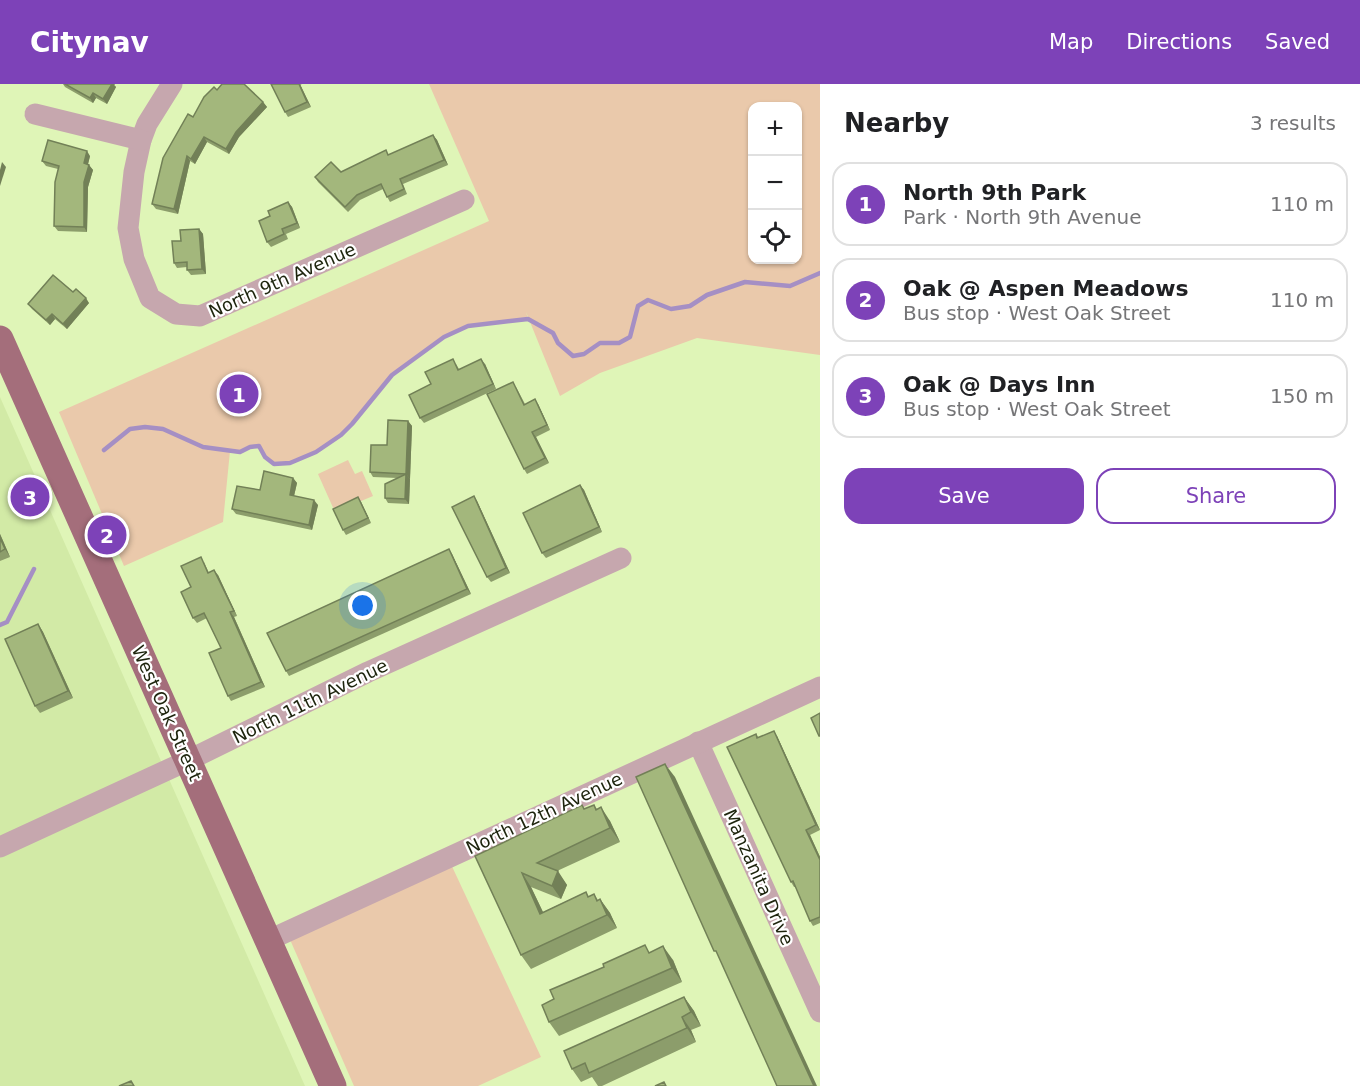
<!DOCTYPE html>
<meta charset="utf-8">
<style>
body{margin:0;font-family:"DejaVu Sans",sans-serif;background:#f2f2f2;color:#202124}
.controls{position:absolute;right:18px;top:18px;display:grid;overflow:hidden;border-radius:12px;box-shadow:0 2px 4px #0004}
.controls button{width:54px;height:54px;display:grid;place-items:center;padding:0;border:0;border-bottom:2px solid #e0e0e0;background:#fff;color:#202124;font:30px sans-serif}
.you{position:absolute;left:363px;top:522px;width:21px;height:21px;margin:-15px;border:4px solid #fff;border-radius:50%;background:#1a73e8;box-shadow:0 0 0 9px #1a73e833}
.badge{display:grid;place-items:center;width:39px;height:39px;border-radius:50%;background:#7d42b8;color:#fff;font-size:20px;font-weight:700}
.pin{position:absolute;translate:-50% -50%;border:3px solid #fff;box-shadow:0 2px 6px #0006}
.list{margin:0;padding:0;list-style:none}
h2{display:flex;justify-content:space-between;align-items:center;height:78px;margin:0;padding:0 24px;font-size:26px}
h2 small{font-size:20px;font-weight:400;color:#757577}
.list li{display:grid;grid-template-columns:39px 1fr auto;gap:18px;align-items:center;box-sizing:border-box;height:84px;margin:0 12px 12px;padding:0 12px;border:2px solid #e0e0e0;border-radius:18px}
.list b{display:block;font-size:22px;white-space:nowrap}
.list p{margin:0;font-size:20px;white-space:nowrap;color:#757577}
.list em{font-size:20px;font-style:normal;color:#757577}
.actions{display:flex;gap:12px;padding:18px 24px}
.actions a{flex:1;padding:14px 0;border:2px solid #7d42b8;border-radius:18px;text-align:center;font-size:21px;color:#7d42b8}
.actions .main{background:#7d42b8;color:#fff}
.icon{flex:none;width:33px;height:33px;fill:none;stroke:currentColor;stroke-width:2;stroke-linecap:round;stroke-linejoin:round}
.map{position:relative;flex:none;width:820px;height:1002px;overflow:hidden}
header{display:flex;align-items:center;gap:36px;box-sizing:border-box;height:84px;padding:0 30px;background:#7d42b8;color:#fff}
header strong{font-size:28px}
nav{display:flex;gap:33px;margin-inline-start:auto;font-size:21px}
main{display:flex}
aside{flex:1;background:#fff}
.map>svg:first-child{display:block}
.built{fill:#d2eaa6}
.green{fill:#eac9ab;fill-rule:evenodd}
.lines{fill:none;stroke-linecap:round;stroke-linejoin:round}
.stream{stroke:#a58fc4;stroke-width:4.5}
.minor{stroke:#c6a7ae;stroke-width:21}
.major{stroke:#a46e7b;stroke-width:27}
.wall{fill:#8c9d6b}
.shaded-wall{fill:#728057}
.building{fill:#a3b77c;stroke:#728057;stroke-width:1.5}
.labels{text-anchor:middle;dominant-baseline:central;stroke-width:4.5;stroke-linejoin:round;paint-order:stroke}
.street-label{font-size:18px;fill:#1d240d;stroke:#fff}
</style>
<header>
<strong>Citynav</strong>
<nav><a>Map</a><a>Directions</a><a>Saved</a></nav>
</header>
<main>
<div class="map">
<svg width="820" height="1002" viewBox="0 0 820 1002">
<rect width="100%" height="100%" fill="#dff5b7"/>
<!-- built -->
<path class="built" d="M0,313L157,668L305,1002H0Z"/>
<!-- green -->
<g class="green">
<path d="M429,0H820V271L697,254L600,289L560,312L526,228L528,235C499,238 470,238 444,253C428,262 406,278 393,291C377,305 366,325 352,340C339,355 294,387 273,379C266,377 262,368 259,362C248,363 241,368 230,367L223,438L124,482L59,328L489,137ZM752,22H798V176H752Z"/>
<path d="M348,376L355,390L362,387L373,412L335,428L318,390Z"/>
<path d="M449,776L541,973L478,1002H354L288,851Z"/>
</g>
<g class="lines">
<!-- stream -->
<g class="stream">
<path d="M104,366L130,345L145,343L163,345L203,363L240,368L250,363L259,362L265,373L274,380L290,379L316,368L341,351L352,340L392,291L444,253L468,242L528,235L553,249L558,259L573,272L584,270L600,259H619L630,253L638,222L648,216L671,225L690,222L707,211L745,198L790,202L820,189"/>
<path d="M0,541L7,538L34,485"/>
</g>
<!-- minor -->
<g class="minor">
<path d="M172,0L147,40L141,56L134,88L128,144L134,175L150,214L176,230L200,232L464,116"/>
<path d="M35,30L141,56"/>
<path d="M698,658L820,928"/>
<path d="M0,763L189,676L368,588L621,474"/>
<path d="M269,856L820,603"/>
</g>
<!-- major -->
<path class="major" d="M0,255L333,1002"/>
</g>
<!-- wall -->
<g class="wall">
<path d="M63,0H115L114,1L116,3L107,20L96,14L93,19L65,3Z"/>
<path d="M271,0H302L300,1L311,23L288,33L285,28Z"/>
<path d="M217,6L263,18L267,23L239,53L229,70L207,58L195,80L190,77L178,130L156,125L152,120L193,33Z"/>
<path d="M433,51L437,56L448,81L403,100L407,110L390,118L383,105L360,116L348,128L318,98L315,93L341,88L389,71Z"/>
<path d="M90,72L88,80L93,86L88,103L87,148L58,147L54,142L58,85L46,82L42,77Z"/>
<path d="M288,118L292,123L300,144L286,150L288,155L271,163L267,158L270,132Z"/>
<path d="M199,145L203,150L206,190L191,191L187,186V183L177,184L174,179L181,157Z"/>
<path d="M73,208L89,219L67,245L55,235L50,241L32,225L28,220Z"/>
<path d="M456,280L459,285L485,280L496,305L424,339L420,334L431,300Z"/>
<path d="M516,303L525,320H538L550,346L536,353L549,379L527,390L524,385Z"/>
<path d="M408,337L412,342L409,420L388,419L385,414L397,394L373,393L370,388L387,361Z"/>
<path d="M293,394L297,399L294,412L318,421L312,446L236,430L232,425L260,406Z"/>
<path d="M580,401L584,406L602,448L546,474L542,469Z"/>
<path d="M474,412L477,417L510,489L491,498L487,493Z"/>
<path d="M358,413L361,418L371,439L346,451L343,446Z"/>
<path d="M0,450L10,473L0,477Z"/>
<path d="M449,465L452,470L471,510L289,592L286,587Z"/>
<path d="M204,478L209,489L218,491L237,532L234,533L265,603L231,617L228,612L221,564L207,534L197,539L193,534L191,503Z"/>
<path d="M38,540L43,548L73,614L40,629L35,622Z"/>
<path d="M756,650L759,654L777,652L820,746L810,751L820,773V839L813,842L810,837L796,803H794L791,798Z"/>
<path d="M582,721L585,725L594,721L597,725L610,737L620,758L557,787L567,801L561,815L531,803L543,828L586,808L589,813L594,810L598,816L600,815L610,829L617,844L531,885L521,871L475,772Z"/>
<path d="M650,868L673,876L682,898L559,952L549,938Z"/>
<path d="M684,913L694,927L701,942L691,946L696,958L602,1002H598L592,993L581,998L572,985Z"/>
</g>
<!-- shaded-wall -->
<g class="shaded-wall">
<path d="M112,0H115L114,1L116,3L107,20L103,15Z"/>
<path d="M299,0H300L311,23L307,18Z"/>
<path d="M93,9L96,14L93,19L90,14Z"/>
<path d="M263,18L267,23L239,53L229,70L226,65L236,48Z"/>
<path d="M433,51L437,56L448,81L444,76Z"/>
<path d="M204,53L207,58L195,80L191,75Z"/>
<path d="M87,67L90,72L87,84L84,79Z"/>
<path d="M187,72L190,77L178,130L174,125Z"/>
<path d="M2,78L6,83L0,102V86Z"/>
<path d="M89,81L93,86L88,103L87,148L84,143V98Z"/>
<path d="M288,118L292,123L300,144L297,139Z"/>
<path d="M199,145L203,150L206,190L202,185Z"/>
<path d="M86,214L89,219L67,245L63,240Z"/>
<path d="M52,230L55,235L50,241L46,236Z"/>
<path d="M481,275L485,280L496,305L493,300Z"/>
<path d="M535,315L538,320L550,346L547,341Z"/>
<path d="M408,337L412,342L410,395L406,390Z"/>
<path d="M532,348L536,353L549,379L545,374Z"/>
<path d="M406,390L410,395L409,420L405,415Z"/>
<path d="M293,394L297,399L293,416L290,411Z"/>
<path d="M580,401L584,406L602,448L599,443Z"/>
<path d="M474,412L477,417L510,489L506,484Z"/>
<path d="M358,413L361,418L371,439L368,434Z"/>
<path d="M314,416L318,421L312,446L309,441Z"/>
<path d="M0,450L10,473L5,465L0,454Z"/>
<path d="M449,465L452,470L471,510L467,505Z"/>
<path d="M214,486L218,491L237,532L234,527Z"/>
<path d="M230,528L234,533L265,603L261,598Z"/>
<path d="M38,540L43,548L73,614L68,607Z"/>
<path d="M774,647L777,652L820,746L816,741Z"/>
<path d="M665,680L675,693L817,1002H814Z"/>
<path d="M601,723L610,737L620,758L610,744Z"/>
<path d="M806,746L810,751L820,773V776Z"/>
<path d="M558,787L567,801L561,815L552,802Z"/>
<path d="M522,789L531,803L550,843L540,830Z"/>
<path d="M600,815L610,829L617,844L607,831Z"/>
<path d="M663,862L673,876L682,898L672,884Z"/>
<path d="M684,913L694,927L701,942L691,928Z"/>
<path d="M682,933L691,946L696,958L687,944Z"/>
</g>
<!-- building -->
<g class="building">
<path d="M65,0H112L103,15L93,9L90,14Z"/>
<path d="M222,0H244L263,18L236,48L226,65L204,53L191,75L187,72L174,125L152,120L163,74L188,30L193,33L204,13L214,3L217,6Z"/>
<path d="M271,0H299L307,18L285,28Z"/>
<path d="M433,51L444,76L400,95L404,105L387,113L381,100L357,111L345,123L315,93L331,78L341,88L386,66L388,71Z"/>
<path d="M48,56L87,67L84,79L89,81L84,98V143L54,142L55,98L59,82L42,77Z"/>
<path d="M288,118L297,139L282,145L284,150L267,158L259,137L270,132L268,127Z"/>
<path d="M199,145L202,185L187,186V178L174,179L172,157H181L180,146Z"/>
<path d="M53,191L73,208L76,205L86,214L63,240L52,230L46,236L28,220Z"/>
<path d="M453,275L458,286L481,275L493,300L420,334L409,311L431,300L425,288Z"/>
<path d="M513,298L524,321L535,315L547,341L532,348L545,374L524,385L487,310Z"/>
<path d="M388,336L408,337L406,390L370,388L371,361H387Z"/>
<path d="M264,387L293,394L290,411L314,416L309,441L232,425L237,402L260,406Z"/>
<path d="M406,390L405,415L385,414V400Z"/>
<path d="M580,401L599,443L542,469L523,429Z"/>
<path d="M474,412L506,484L487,493L452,423Z"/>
<path d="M358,413L368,434L343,446L333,425Z"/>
<path d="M0,454L5,465L0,468Z"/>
<path d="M449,465L467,505L286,587L267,549Z"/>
<path d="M201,473L208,489L214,486L234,527L230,528L261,598L228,612L209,569L221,564L204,529L193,534L181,508L191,503L181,482Z"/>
<path d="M38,540L68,607L35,622L5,555Z"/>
<path d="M820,629V652H819L811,634Z"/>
<path d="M774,647L816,741L806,746L820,776V833L810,837L793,797L791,798L727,663L756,650L757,654Z"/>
<path d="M665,680L814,1002H777L716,867H714L636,693Z"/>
<path d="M582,721L584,725L594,721L596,726L601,723L610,744L537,779L558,787L552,802L522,789L540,830L586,808L588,813L594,810L597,817L600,815L607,831L521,871L475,772Z"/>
<path d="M645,861L649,869L663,862L672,884L549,938L542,921L554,915L550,906L604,883L603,880Z"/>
<path d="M684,913L691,928L682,933L687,944L589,989L585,979L572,985L564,967Z"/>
<path d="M131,997L134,1002H119Z"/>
<path d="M664,998L666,1002H655Z"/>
</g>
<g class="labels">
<!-- street labels -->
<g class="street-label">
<text transform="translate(282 196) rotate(-24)">North 9th Avenue</text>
<text transform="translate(310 617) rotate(-26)">North 11th Avenue</text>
<text transform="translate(167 629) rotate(66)">West Oak Street</text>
<text transform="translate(544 729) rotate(-25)">North 12th Avenue</text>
<text transform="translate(759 793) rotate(66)">Manzanita Drive</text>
</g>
</g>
</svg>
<div class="controls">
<button>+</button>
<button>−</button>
<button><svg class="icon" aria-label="locate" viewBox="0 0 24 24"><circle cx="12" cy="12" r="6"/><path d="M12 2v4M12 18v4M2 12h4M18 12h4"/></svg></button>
</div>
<div class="you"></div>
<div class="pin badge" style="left:239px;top:310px">1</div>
<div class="pin badge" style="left:107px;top:451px">2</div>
<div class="pin badge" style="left:30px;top:413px">3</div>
</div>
<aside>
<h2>Nearby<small>3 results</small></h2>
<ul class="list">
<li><span class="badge">1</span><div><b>North 9th Park</b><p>Park · North 9th Avenue</p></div><em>110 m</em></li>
<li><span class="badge">2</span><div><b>Oak @ Aspen Meadows</b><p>Bus stop · West Oak Street</p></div><em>110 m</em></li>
<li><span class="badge">3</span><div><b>Oak @ Days Inn</b><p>Bus stop · West Oak Street</p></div><em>150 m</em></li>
</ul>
<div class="actions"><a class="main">Save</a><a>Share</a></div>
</aside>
</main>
